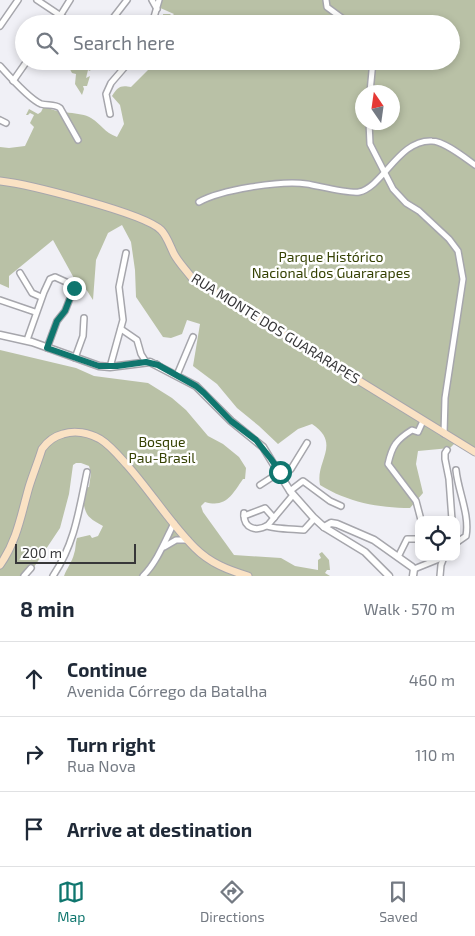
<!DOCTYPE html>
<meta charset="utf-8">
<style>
body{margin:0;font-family:"Exo 2",sans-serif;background:#f6f6f7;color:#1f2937}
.controls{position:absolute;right:15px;bottom:15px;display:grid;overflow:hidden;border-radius:10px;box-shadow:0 2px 8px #0003}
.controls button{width:45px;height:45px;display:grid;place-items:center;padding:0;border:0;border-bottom:1px solid #e0e1e3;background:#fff;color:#1f2937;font:25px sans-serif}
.compass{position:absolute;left:355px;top:85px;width:45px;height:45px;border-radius:50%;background:#fff;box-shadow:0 2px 8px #0003;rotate:347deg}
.scale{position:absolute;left:15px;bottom:12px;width:121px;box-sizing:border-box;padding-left:5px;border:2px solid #373739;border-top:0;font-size:14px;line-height:18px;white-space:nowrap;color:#373739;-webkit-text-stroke:4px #fff;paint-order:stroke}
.stop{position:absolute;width:15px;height:15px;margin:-11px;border:4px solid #0f766e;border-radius:50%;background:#fff}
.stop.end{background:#0f766e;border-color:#fff;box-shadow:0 1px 5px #0008}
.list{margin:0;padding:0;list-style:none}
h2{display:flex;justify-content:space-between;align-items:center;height:65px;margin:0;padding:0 20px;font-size:21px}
h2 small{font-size:16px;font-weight:400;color:#747a83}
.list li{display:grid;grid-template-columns:32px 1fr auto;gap:15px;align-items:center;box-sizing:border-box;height:75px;padding:0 20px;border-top:1px solid #e0e1e3}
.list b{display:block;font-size:19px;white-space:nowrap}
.list p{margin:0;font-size:16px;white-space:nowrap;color:#747a83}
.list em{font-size:16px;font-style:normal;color:#747a83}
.icon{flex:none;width:28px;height:28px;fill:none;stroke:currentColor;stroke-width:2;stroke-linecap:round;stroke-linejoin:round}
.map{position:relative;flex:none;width:475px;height:576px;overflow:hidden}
.search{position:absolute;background:#fff;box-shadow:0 2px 8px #0003;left:15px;right:15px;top:15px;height:55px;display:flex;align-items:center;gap:12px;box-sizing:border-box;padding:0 18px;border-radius:28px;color:#747a83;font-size:19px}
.sheet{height:290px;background:#fff}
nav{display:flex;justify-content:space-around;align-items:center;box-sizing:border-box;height:70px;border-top:1px solid #e0e1e3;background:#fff;font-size:14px;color:#747a83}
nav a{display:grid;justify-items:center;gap:2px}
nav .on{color:#0f766e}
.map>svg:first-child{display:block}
.green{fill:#b9c1a6;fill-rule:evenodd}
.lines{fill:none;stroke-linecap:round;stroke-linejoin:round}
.stream{stroke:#628389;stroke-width:1}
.minor-casing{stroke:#a6a6ac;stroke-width:8}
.tertiary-casing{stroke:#a6a6ac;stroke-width:9}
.secondary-casing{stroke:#a6a6ac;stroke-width:9}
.minor{stroke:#fff;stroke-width:5}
.tertiary{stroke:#fff;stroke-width:6}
.secondary{stroke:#fae2c4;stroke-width:7}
.route{stroke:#0f766e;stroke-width:6}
.labels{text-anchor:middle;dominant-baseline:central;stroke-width:5;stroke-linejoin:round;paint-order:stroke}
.park-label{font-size:14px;fill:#354103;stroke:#fff}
.street-label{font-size:14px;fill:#373739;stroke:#fff}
</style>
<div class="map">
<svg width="475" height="576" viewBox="0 0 475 576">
<rect width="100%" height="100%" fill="#f0f0f6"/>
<!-- green -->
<g class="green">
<path d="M159,0H475V452L457,441L450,448L418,451L416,464L423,493L410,508C379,508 347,502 320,485C315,461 342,444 312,424L298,429L278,444L259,426L237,408L217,384L193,366L200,324L187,320L182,334L171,338L163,337L136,297L135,270L131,242L122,225L108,233L96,260L93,300L82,283L75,280L53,240L9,276V288L0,284V147L9,148L25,146L34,127L30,123L34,115L30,113L28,115H26L29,109L38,114L41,112L44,106C59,115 80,111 91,118C102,125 104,132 117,137L124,124L120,105L112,96C118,87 120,85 131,87L157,61H451V24H164L163,14H170L172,16L174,14L158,7ZM362,92H392V122H362Z"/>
<path d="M95,61L90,71L88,70L86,78L90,76L87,86H83L84,89L82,95L75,84L76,74L72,73L66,62Z"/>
<path d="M0,350L76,368L94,376L148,383L172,398L186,410L208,436L223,444L239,457L246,468L245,479H243C232,495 226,508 205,502L201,506L203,512L234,555L281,558L295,566L318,570V560L321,558L319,554L322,552L329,560L330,570H327L325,573L330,576H64C67,568 72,562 74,554C76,549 75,544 77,538L90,535L92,538L98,536L103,526C89,518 86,517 83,501L85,498V488L89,487L91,473L89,466L81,463H76L73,465L69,494L60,528L32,570L23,576H0Z"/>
</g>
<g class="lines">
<!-- stream -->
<path class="stream" d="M152,360L158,361L168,368"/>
<defs>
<g id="minor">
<path d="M37,0L73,24"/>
<path d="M152,0L157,9"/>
<path d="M326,0L327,7L350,24"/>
<path d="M110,22L127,0"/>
<path d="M55,24L70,0"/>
<path d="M152,24L159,0"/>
<path d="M0,26L18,0"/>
<path d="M0,66C8,75 31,100 41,104C48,106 54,104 60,108L78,140"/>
<path d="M13,81L27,61"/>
<path d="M370,92L373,61"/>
<path d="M110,114L106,94L111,83L130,61"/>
<path d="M0,120L6,123"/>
<path d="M369,122L370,144L393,189L406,203L419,211L449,239L458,251L463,279L445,398L444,434"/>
<path d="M199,202C220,190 281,180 307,184C319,186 350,194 359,192C383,187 399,139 432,141C444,141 465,158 475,165"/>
<path d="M20,273L32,293L41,297"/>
<path d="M0,300L35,312"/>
<path d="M121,329L137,340L141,354L146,362"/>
<path d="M27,340L44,292L50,279L55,277L66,282"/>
<path d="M47,348L57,321L65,311L74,288"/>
<path d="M75,358L83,336L84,318"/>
<path d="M110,367L123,320L119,287L126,253"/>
<path d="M177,375L193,337"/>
<path d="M447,450L445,453V459L449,479L452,520"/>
<path d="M456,470C458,491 470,515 466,536L456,543"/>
<path d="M282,476L291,469L307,443"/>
<path d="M260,485L280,472"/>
<path d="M290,491L303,481L330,501L341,506"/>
<path d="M244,513C243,529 257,532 268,525L293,495"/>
<path d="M244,516L265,508L274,518"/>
<path d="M421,520L416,501L388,464C392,446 396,440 412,430L418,432L423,421"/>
<path d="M267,526C274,529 295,529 304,530L314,519"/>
<path d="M164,547L176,540H188"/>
<path d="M398,557L407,539H419"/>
<path d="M414,569L444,557"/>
<path d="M24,576L31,568"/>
<path d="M53,576C75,543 79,510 87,472"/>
<path d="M143,576C157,562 165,541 174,523"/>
<path d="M440,576L441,565L444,557"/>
</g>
<g id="tertiary">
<path d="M0,335L32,342L99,366L110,367L150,362L196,386L231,421L263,447L290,491L313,517L324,527L365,552L389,576"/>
<path d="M324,527L331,523L337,524L374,540L412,567L414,569L413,576"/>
</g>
<g id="secondary">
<path d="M0,181C27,184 144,213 161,230C167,236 170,246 174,254C179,263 186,270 192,278L475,452"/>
<path d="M0,565C17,541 21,515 29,487C33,474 38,462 42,449C47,442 55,436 63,434C75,430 89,433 100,439C110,445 119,456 127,465C151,492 170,523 195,548C210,563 228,570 248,576"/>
</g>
</defs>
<!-- minor casing -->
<use href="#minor" class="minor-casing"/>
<!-- tertiary casing -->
<use href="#tertiary" class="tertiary-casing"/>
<!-- secondary casing -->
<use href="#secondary" class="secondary-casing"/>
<!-- minor -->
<use href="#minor" class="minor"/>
<!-- tertiary -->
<use href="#tertiary" class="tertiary"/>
<!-- secondary -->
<use href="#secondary" class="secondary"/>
</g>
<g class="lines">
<!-- route -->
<path class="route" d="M74,288L65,311L57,321L47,348L99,366H117L146,362L158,365L196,386L204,393L231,421L256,440L271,459L280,472"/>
</g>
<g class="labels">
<!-- park labels -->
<g class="park-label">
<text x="331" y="256">Parque Histórico<tspan x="331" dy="16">Nacional dos Guararapes</tspan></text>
<text x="162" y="441">Bosque<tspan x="162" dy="16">Pau-Brasil</tspan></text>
</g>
<!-- street labels -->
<g class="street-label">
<text transform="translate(276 328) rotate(32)">RUA MONTE DOS GUARARAPES</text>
</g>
</g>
</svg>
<div class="controls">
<button><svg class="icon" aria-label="locate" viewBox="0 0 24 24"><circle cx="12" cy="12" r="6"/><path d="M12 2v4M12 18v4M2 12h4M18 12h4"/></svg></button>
</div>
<svg class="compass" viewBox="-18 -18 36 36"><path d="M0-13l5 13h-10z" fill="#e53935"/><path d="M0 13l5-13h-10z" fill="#747a83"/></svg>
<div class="scale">200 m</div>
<div class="stop" style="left:280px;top:472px"></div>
<div class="stop end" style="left:74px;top:288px"></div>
<div class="search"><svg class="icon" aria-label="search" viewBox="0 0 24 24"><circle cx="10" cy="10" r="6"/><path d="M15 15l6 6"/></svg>Search here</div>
</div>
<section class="sheet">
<h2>8 min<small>Walk · 570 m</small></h2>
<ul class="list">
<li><svg class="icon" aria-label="ahead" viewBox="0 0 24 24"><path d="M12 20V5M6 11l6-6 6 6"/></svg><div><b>Continue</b><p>Avenida Córrego da Batalha</p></div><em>460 m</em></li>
<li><svg class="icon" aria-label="right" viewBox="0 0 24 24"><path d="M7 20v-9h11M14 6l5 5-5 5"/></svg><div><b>Turn right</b><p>Rua Nova</p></div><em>110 m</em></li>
<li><svg class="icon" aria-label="arrive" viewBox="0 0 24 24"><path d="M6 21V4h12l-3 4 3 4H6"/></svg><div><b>Arrive at destination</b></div></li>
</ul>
</section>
<nav>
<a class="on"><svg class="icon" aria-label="map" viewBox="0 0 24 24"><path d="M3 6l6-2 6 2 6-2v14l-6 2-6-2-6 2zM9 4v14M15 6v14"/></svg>Map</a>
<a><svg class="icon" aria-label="directions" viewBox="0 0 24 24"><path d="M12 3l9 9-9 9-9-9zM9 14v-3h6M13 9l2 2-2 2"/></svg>Directions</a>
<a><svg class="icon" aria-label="saved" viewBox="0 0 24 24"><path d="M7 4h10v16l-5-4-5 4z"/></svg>Saved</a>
</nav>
